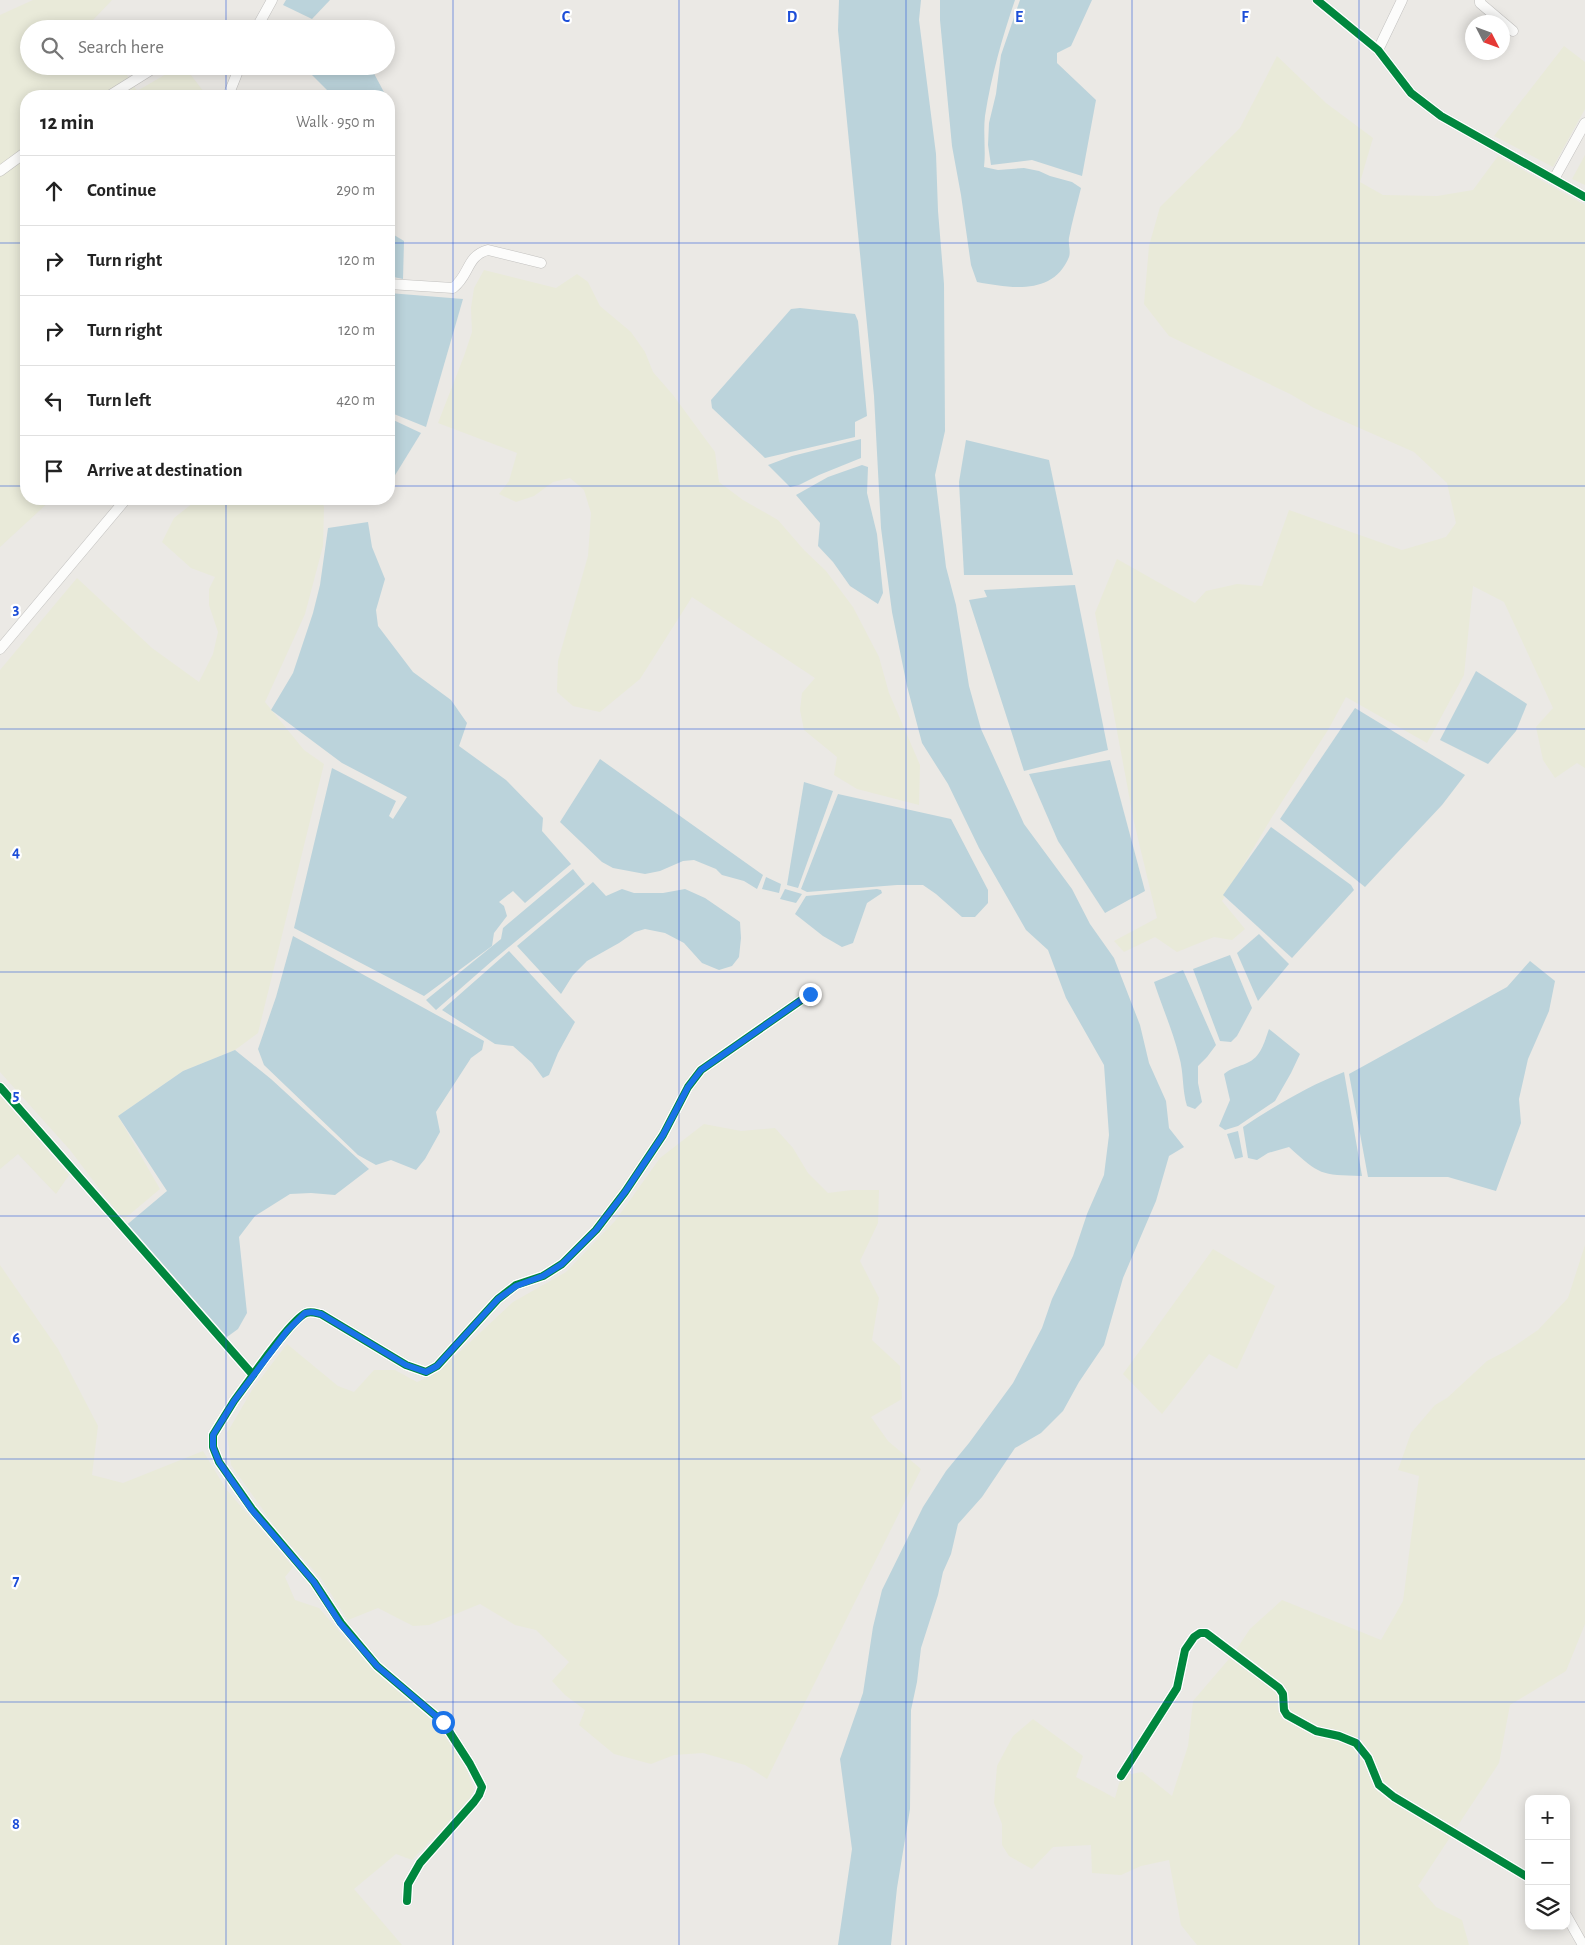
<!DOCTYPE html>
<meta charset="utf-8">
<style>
body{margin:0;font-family:"Alegreya Sans",sans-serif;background:#f2f2f2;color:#222}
.controls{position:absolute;right:15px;bottom:15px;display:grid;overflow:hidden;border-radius:10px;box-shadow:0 2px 12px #0003}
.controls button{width:45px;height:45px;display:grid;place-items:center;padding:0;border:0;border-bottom:1px solid #e0e0e0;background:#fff;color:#222;font:25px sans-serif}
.compass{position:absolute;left:1465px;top:15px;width:45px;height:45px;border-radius:50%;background:#fff;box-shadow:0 2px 12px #0003;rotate:132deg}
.stop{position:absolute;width:15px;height:15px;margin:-11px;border:4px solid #1a73e8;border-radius:50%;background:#fff}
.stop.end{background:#1a73e8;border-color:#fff;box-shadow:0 1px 5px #0008}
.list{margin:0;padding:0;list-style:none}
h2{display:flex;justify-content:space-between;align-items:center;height:65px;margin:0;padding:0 20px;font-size:21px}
h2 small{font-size:16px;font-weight:400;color:#767676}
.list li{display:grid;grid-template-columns:32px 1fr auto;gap:15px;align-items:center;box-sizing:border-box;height:70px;padding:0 20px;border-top:1px solid #e0e0e0}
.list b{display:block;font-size:19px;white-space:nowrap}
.list em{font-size:16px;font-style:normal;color:#767676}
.icon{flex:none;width:28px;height:28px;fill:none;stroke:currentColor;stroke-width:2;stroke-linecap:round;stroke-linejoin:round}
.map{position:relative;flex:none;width:1585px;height:1945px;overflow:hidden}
.search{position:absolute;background:#fff;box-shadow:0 2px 12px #0003;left:20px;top:20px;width:375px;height:55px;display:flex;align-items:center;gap:12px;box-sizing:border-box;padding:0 18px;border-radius:28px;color:#767676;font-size:19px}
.panel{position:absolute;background:#fff;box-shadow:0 2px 12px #0003;left:20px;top:90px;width:375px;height:415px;border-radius:20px}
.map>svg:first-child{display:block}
.farmland{fill:#e9ead9}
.water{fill:#bbd3db}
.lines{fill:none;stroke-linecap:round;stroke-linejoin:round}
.minor-casing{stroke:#c2c1bf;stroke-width:11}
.minor{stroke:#fcfcfb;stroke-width:10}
.cycleway-casing{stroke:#fff;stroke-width:11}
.cycleway{stroke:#00873e;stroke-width:8}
.route{stroke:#1a73e8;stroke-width:6}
.grid{fill:none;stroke:#1d4ed8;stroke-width:1;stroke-opacity:0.55}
.grid-label{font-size:16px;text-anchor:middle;font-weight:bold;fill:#1d4ed8;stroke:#fff;stroke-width:4.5;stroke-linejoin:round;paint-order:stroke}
</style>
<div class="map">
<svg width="1585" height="1945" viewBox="0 0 1585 1945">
<rect width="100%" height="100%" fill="#ebe9e5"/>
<!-- farmland -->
<g class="farmland">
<path d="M33,0H112L93,20L98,29H29V66H121L137,91L180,66H184L207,96H26V499H52L0,547V15Z"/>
<path d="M1564,46L1585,62V109L1553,167L1494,136Z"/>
<path d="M1277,56L1326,103L1373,138L1360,182L1383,195L1437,196L1473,190L1498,156L1585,205V768L1577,763L1555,778L1543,760L1536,727L1553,708L1504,602L1473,586L1464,675L1427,743L1346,697L1328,730L1272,817L1222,901L1245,929L1232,940L1214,937L1177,952L1155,937L1124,952L1114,941L1157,918L1134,822L1095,613L1117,559L1195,603L1206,591L1237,584L1262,586L1289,510L1402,550L1446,537L1456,523L1447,483L1414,452L1314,408L1290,394L1169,336L1144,304L1149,246L1160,207L1240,128Z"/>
<path d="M1585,155V185L1572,179Z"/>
<path d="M484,270L556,288L577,274L588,282L600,306L631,332L645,352L653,372L673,395L715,452L719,482L743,500L778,520L804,550L826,571L853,607L879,657L889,693L920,765L919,805L857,789L834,775L837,757L804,730L800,710L802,693L815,678L692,597L640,679L600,712L573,706L557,692L558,661L588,556L591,513L584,490L570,478L553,482L534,496L516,502L499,494L509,481L517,453L438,423L464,356L472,332L471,308L474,288Z"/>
<path d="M198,499H321L324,507L323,546L305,614L265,702L304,750L324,764L258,1033L235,1050L183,1071L118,1116L160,1189L123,1220L70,1150L0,1072V670L77,578L152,648L199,682L213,654L218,632L209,605V589L215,577L191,568L162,542L174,518Z"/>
<path d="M0,1095L69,1175L56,1194L18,1154L0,1169Z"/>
<path d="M704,1124L741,1131L775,1128L793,1148L808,1173L828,1193L852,1190H879L878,1223L860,1261L879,1298L872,1340L900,1366L902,1399L871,1417L888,1441L921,1469L767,1779L745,1765L703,1753L674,1755L651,1764L614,1754L579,1725L585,1710L565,1695L552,1681L569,1662L536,1630L515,1625L480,1604L429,1625L413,1626L378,1608L348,1620L320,1577L278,1531L231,1465L227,1433L252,1390L287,1344L338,1386L354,1392L374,1370H395L417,1382L437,1373L513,1302L566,1272L615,1221L660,1158Z"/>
<path d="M1585,1245V1624L1566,1671L1510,1705L1499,1763L1418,1886L1436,1907L1462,1920L1469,1945H1197L1181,1925L1169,1860L1141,1866L1121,1875L1092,1873L1091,1845L1053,1847L1032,1869L1009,1856L1002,1845V1824L994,1803L997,1766L1013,1736L1033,1719L1083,1756L1076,1777L1115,1798L1121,1776L1142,1772L1172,1796L1188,1746L1193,1701L1234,1653L1250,1629L1282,1600L1381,1640L1403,1601L1419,1476L1398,1470L1411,1433L1435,1405L1447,1398L1487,1361L1510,1349L1538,1330L1568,1298Z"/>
<path d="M1213,1249L1275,1286L1237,1369L1209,1354L1162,1414L1123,1374Z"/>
<path d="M0,1265L58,1349L98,1426L92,1475L123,1483L203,1451L226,1489L293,1567L285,1577L295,1600L319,1608L372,1669L439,1727L467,1770L474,1790L469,1801L412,1860L396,1854L354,1889L402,1945H0Z"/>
</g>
<!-- water -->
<g class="water">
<path d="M286,0H330L312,19L283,5Z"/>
<path d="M839,0H921L919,20L936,154L938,211L944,284L945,431L935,475L946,567L956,605L969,686L981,729L1024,824L1072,889L1090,924L1114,958L1140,1025L1149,1063L1166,1101L1169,1128L1184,1147L1169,1156L1156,1201L1123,1278L1104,1345L1079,1382L1063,1411L1041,1433L1015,1448L982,1497L958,1524L951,1554L943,1572L938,1595L921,1648L917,1682L911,1710L910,1809L897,1888L891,1945H838L852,1849L840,1759L863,1693L873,1627L882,1590L923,1507L946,1471L969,1443L1013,1383L1042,1328L1052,1299L1073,1256L1087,1214L1104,1175L1109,1135L1104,1065L1066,998L1048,950L1026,930L979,848L948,784L922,743L907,686L892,612L881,528L874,396L838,30Z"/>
<path d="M940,0H1015C1002,38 991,77 985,116C983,133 986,150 984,167L998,170L1024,168L1039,171L1050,176L1072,182L1081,188C1077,205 1072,221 1069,238C1068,244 1071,251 1069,257C1053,296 1010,288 977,282L971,265L961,195L952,146L940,20Z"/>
<path d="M1020,0H1092L1071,46L1057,53V63L1096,100L1082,176L1032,160L991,165L988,145L989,123L996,94L1001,55Z"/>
<path d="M316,66H370L386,96H333L311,74Z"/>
<path d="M389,232L404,241L403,279L389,276Z"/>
<path d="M389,293L463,299L426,427L389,412Z"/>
<path d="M800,308L855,314L858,321L867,416L855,422V437L765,458L712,408L711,400L791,309Z"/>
<path d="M389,418L421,433L389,485Z"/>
<path d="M861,439V458L819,475L799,485L790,487L768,465L792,456Z"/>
<path d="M966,440L1049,460L1073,575H964L959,482Z"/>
<path d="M862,465L868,467L867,493L877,534L883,593L878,604L850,586L833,562L818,546L820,523L796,495L828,477Z"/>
<path d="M368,522L372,547L385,579L376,610L378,626L413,672L451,700L467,723L459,746L506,780L543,818L542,831L571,864L525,903L513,891L499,902L504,906L507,916L494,933L492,946L424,996L294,928L332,768L396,801L389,816L393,819L407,797L342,763L271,710L293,673L313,613L320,585L328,528Z"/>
<path d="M1075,585L1108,750L1024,771L969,600L987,597L984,590Z"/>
<path d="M1476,671L1527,704L1516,731L1488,764L1440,740Z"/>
<path d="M1355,708L1465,775L1442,805L1365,887L1280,819Z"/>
<path d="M600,759L763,875L757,889L744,881L722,875L716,869L694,860L683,861L660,871L645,874L613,868L602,862L560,822Z"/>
<path d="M1110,760L1145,891L1105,913L1058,841L1029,774Z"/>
<path d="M804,782L833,791L798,888L787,885Z"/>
<path d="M838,794L951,819L988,890V903L975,917H962L936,894L923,885H897L807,892L801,889Z"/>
<path d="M1271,827L1351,885L1354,890L1292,958L1223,895Z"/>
<path d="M573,869L585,884L492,961L436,1010L426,1000L501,939L503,928Z"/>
<path d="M766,877L781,884L779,893L762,889Z"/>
<path d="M593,882L606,896L622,889L634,893H663L685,889L705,898L740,922L741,938L739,957L732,966L719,970L702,963L684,943L665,933L645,929L635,932L619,943L587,961L573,975L561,994L517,946Z"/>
<path d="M785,889L802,894L796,903L780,899Z"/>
<path d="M877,889L881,890L882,893L867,903L853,943L842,947L823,936L795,914L806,896Z"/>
<path d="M1259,934L1289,964L1258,1001L1237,953Z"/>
<path d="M293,936L484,1041L482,1050L471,1058L436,1112L440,1132L425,1159L416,1170L391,1160L376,1165L358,1155L264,1065L258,1049L276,997Z"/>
<path d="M509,951L575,1022L558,1053L549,1075L543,1078L532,1063L513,1046L495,1044L442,1010Z"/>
<path d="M1230,955L1252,1008L1237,1036L1231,1042L1220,1041L1193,969Z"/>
<path d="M1530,961L1555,981L1549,1011L1528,1059L1519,1099L1521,1123L1496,1191L1448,1177H1368L1349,1074L1507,987Z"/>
<path d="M1183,970L1216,1045L1207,1057L1198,1066V1083L1202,1102L1195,1109L1187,1106C1182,1090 1184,1073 1179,1056C1173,1031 1162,1007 1154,982Z"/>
<path d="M1269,1029L1300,1054L1291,1073L1275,1101L1238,1126L1225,1130L1219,1126L1230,1100L1224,1074C1231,1068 1238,1067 1247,1063C1261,1057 1264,1043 1269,1029Z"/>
<path d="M235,1050L271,1079L369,1169L335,1195L311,1193L290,1194L255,1216L239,1237L247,1313L238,1329L227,1337L155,1265L123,1228L167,1191L118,1116L183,1071Z"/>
<path d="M1344,1072L1362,1176C1320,1175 1320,1175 1289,1147L1268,1153L1257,1160L1248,1158L1243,1127C1275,1106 1308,1086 1344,1072Z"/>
<path d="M1238,1131L1243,1157L1235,1159L1227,1134Z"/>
</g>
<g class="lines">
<defs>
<g id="minor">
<path d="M1317,0L1378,50L1411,93L1441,116L1585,197"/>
<path d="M1480,0V3L1513,31"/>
<path d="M256,29L272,0"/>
<path d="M1378,50L1402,0"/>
<path d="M109,96L157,66"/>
<path d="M228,96L240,66"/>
<path d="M0,171L26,152"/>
<path d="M1554,179L1585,123"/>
<path d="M389,284L453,288C470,275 466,256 488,250L541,263"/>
<path d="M0,649L126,499"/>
<path d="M0,1087L253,1375C262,1362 294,1318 306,1313C311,1311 316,1313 321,1314L406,1365L426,1372L437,1366L498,1299L516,1285L543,1276L562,1264L596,1230L625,1192L663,1135L688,1087L701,1070L810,994"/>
<path d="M253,1375L234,1401L213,1435V1447L219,1462L252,1509L314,1582L341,1623L377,1666L443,1722L470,1764L482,1787L479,1795L474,1802L420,1863L408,1884L407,1901"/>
<path d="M1121,1776L1177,1688L1185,1650L1194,1637L1200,1633H1206L1279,1688L1283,1694L1284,1710L1287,1715L1316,1731L1339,1736L1356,1743L1368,1758L1379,1785L1394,1797L1529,1878"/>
<path d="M1566,1915L1583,1945"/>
</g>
</defs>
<!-- minor casing -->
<use href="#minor" class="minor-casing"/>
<!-- minor -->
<use href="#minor" class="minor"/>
<defs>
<g id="cycleway">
<path d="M1317,0L1378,50L1411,93L1441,116L1585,197"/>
<path d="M0,1087L253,1375C262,1362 294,1318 306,1313C311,1311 316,1313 321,1314L406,1365L426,1372L437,1366L498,1299L516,1285L543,1276L562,1264L596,1230L625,1192L663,1135L688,1087L701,1070L810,994"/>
<path d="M253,1375L234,1401L213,1435V1447L219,1462L252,1509L314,1582L341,1623L377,1666L443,1722L470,1764L482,1787L479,1795L474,1802L420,1863L408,1884L407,1901"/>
<path d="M1121,1776L1177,1688L1185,1650L1194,1637L1200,1633H1206L1279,1688L1283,1694L1284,1710L1287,1715L1316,1731L1339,1736L1356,1743L1368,1758L1379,1785L1394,1797L1529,1878"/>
</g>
</defs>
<!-- cycleway casing -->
<use href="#cycleway" class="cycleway-casing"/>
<!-- cycleway -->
<use href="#cycleway" class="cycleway"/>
</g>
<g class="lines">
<!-- route -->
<path class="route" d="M443,1722L377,1666L340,1623L314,1582L252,1510L219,1462L213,1447V1435L234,1401L287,1331L305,1313L312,1312L321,1314L406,1365L426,1372L437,1366L498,1299L516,1286L543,1276L562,1264L596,1230L625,1192L663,1135L688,1087L701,1070L810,994"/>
</g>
<!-- grid -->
<path class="grid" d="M226,0V29M453,0V1945M679,0V1945M906,0V1945M1132,0V1945M1359,0V1945M226,66V96M0,243H26M389,243H1585M0,486H26M389,486H1585M226,499V1945M0,729H1585M0,972H1585M0,1216H1585M0,1459H1585M0,1702H1585"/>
<g class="grid-label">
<text x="566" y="22">C</text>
<text x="792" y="22">D</text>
<text x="1019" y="22">E</text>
<text x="1245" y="22">F</text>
<text x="16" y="614">3</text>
<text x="16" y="857">4</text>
<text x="16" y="1100">5</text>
<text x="16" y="1343">6</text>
<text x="16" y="1586">7</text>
<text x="16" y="1829">8</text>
</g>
</svg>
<div class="controls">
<button>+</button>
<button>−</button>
<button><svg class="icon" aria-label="layers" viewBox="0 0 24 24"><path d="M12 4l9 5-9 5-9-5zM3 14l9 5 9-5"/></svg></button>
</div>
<svg class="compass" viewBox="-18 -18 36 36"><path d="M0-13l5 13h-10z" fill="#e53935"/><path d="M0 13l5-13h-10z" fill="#767676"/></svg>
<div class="stop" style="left:443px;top:1722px"></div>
<div class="stop end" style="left:810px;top:994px"></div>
<div class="search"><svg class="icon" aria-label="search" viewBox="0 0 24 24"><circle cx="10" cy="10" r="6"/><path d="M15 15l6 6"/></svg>Search here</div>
<section class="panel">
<h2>12 min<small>Walk · 950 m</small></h2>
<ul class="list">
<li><svg class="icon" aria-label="ahead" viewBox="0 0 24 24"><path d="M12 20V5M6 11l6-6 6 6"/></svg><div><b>Continue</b></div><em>290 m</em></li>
<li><svg class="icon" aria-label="right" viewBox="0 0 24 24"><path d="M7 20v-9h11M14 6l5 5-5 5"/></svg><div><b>Turn right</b></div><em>120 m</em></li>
<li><svg class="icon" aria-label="right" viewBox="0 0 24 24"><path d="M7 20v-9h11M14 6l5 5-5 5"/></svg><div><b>Turn right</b></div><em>120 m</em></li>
<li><svg class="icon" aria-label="left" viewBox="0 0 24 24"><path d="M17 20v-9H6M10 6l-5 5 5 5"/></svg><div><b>Turn left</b></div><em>420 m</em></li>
<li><svg class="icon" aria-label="arrive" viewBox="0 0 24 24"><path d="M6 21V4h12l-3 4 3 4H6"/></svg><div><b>Arrive at destination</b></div></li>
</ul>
</section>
</div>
